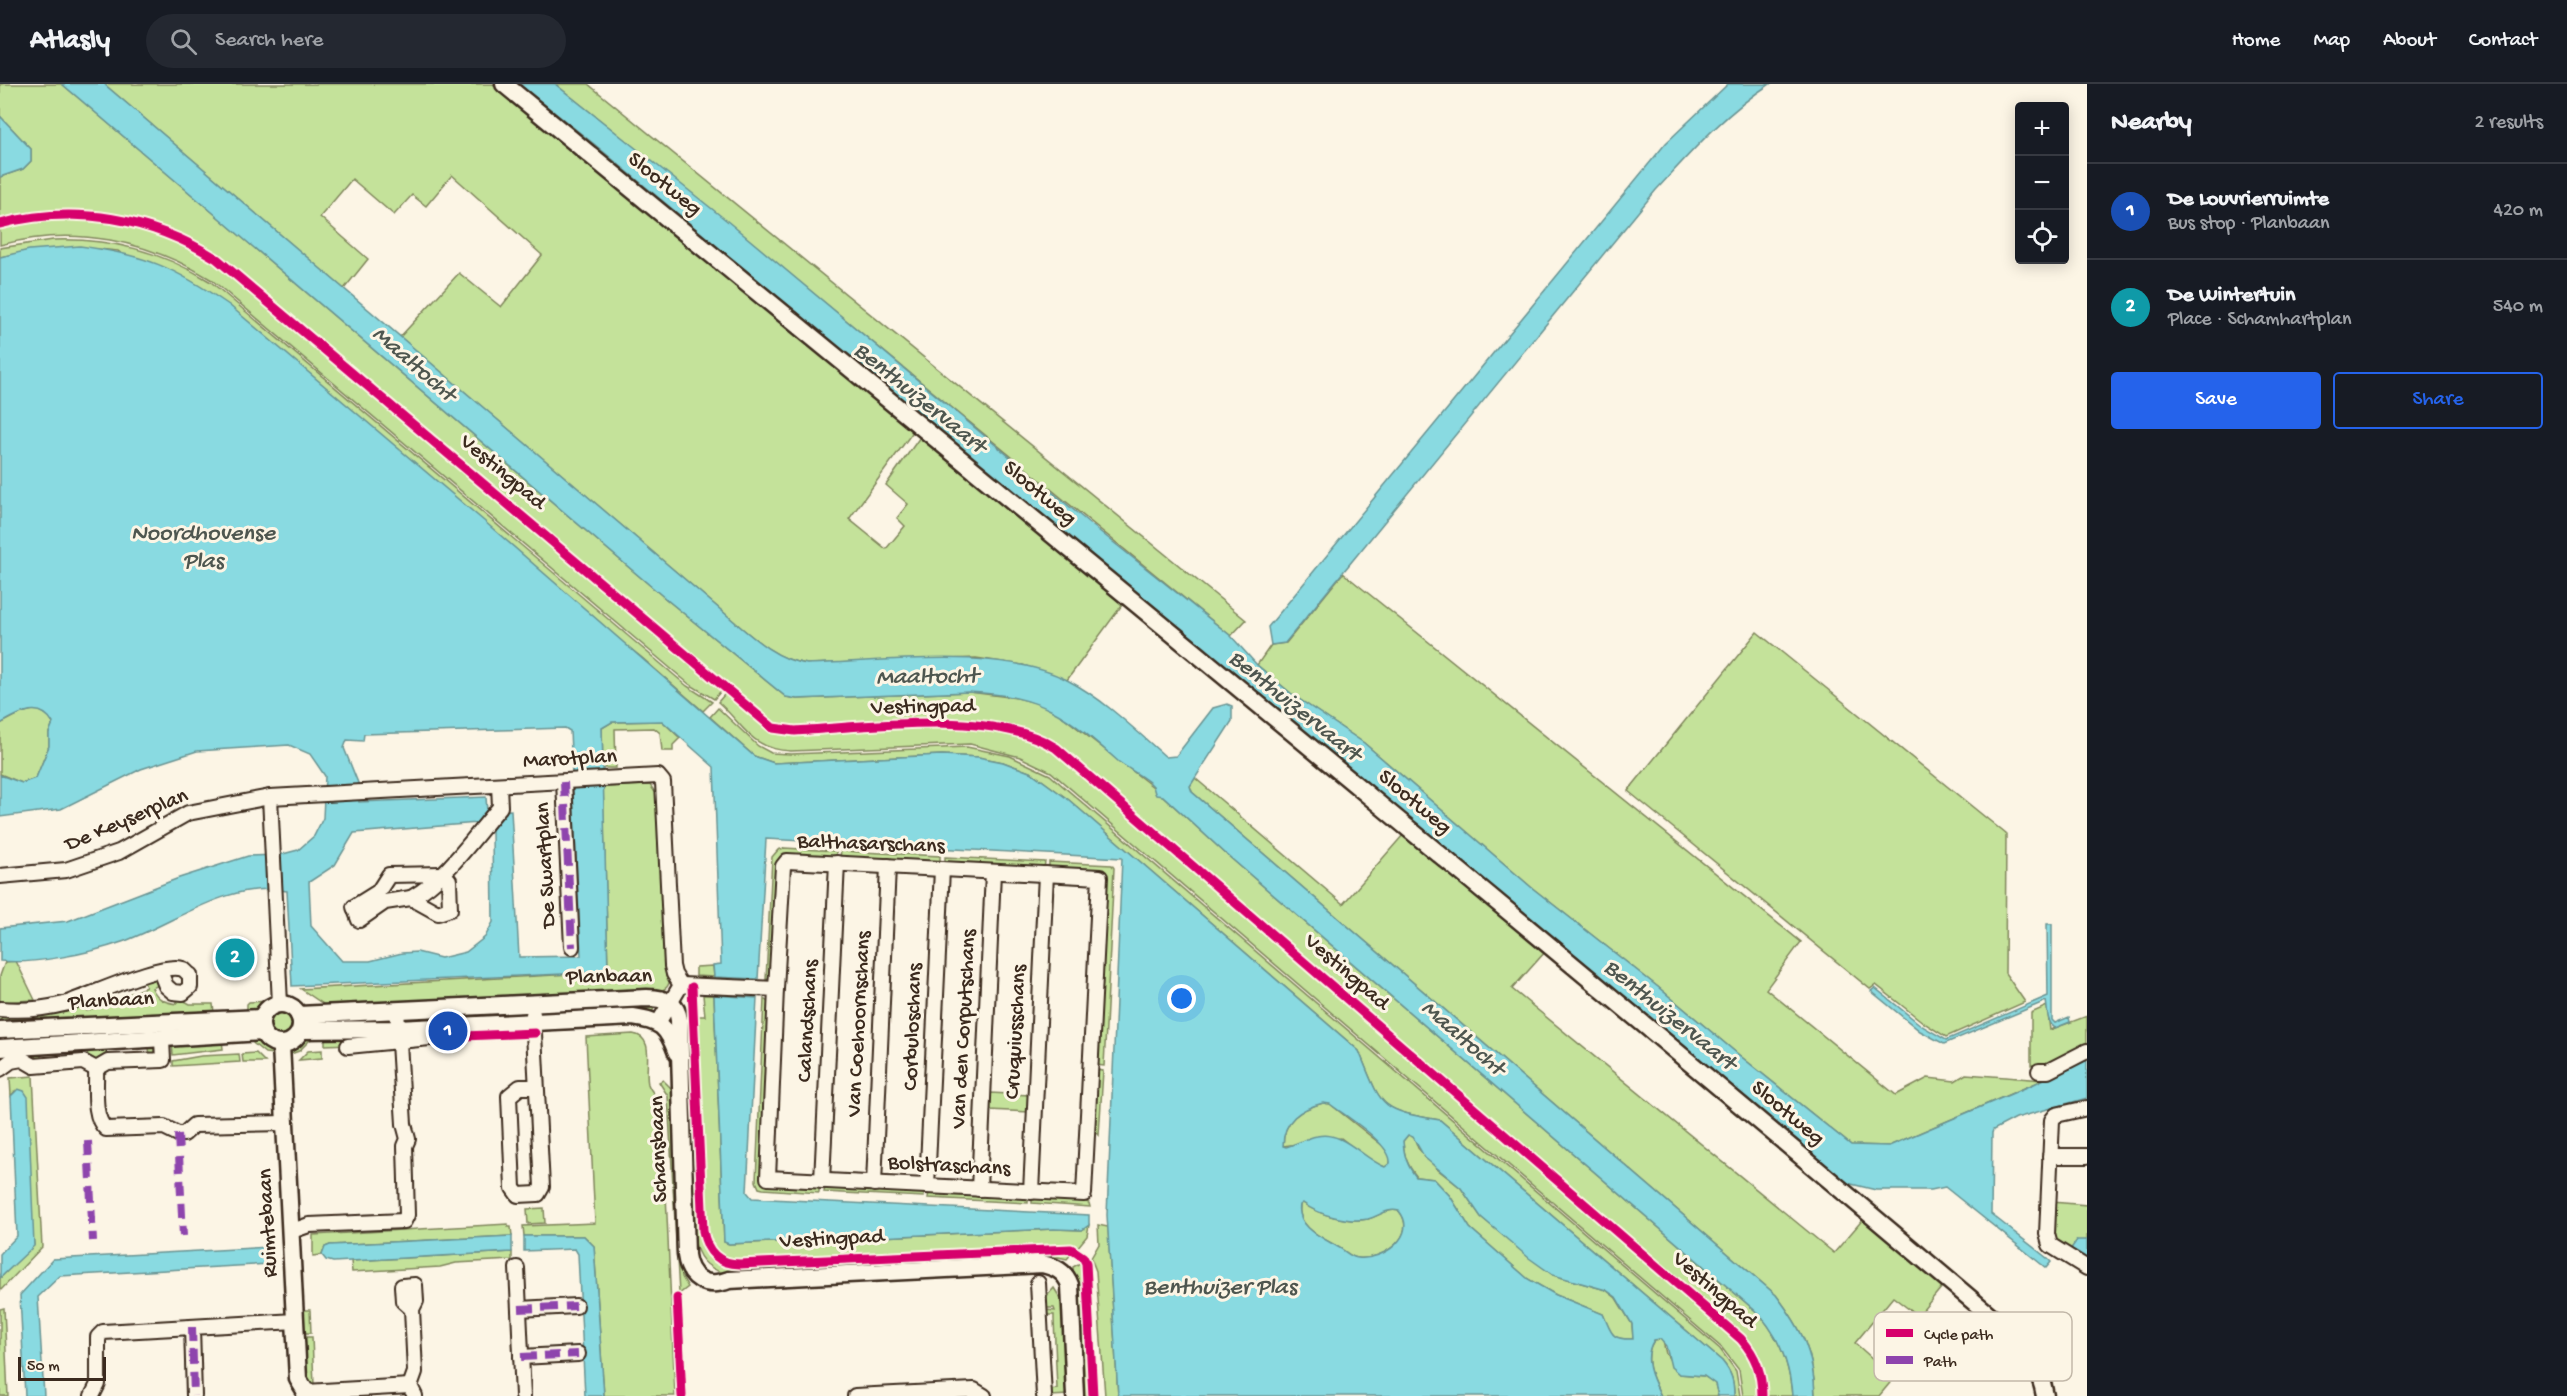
<!DOCTYPE html>
<meta charset="utf-8">
<style>
body{margin:0;font-family:"Gochi Hand",sans-serif;background:#242831;color:#f1f3f6}
.controls{position:absolute;right:18px;top:18px;display:grid;overflow:hidden;border-radius:6px;box-shadow:0 3px 15px #0003}
.controls button{width:54px;height:54px;display:grid;place-items:center;padding:0;border:0;border-bottom:2px solid #363941;background:#171b24;color:#f1f3f6;font:30px sans-serif}
.scale{position:absolute;left:18px;bottom:15px;width:88px;box-sizing:border-box;padding-left:6px;border:3px solid #3b2a1e;border-top:0;font-size:16px;line-height:21px;white-space:nowrap;color:#3b2a1e;-webkit-text-stroke:4px #fcf5e5;paint-order:stroke}
.you{position:absolute;left:1182px;top:915px;width:21px;height:21px;margin:-15px;border:4px solid #fff;border-radius:50%;background:#1a73e8;box-shadow:0 0 0 9px #1a73e833}
.badge{display:grid;place-items:center;width:39px;height:39px;border-radius:50%;background:#2563eb;color:#fff;font-size:20px;font-weight:700}
.pin{position:absolute;translate:-50% -50%;border:3px solid #fff;box-shadow:0 2px 6px #0006}
.list{margin:0;padding:0;list-style:none}
h2{display:flex;justify-content:space-between;align-items:center;height:78px;margin:0;padding:0 24px;font-size:26px}
h2 small{font-size:20px;font-weight:400;color:#9ea1a6}
.list li{display:grid;grid-template-columns:39px 1fr auto;gap:18px;align-items:center;box-sizing:border-box;height:96px;padding:0 24px;border-top:2px solid #363941}
.list b{display:block;font-size:22px;white-space:nowrap}
.list p{margin:0;font-size:20px;white-space:nowrap;color:#9ea1a6}
.list em{font-size:20px;font-style:normal;color:#9ea1a6}
.actions{display:flex;gap:12px;padding:18px 24px}
.actions a{flex:1;padding:14px 0;border:2px solid #2563eb;border-radius:6px;text-align:center;font-size:21px;color:#2563eb}
.actions .main{background:#2563eb;color:#fff}
.icon{flex:none;width:33px;height:33px;fill:none;stroke:currentColor;stroke-width:2;stroke-linecap:round;stroke-linejoin:round}
.map{position:relative;flex:none;width:2087px;height:1312px;overflow:hidden}
header{display:flex;align-items:center;gap:36px;box-sizing:border-box;height:84px;padding:0 30px;background:#171b24;border-bottom:2px solid #363941}
header strong{font-size:28px}
nav{display:flex;gap:33px;margin-inline-start:auto;font-size:21px}
.search{width:420px;height:54px;background:#242831;display:flex;align-items:center;gap:15px;box-sizing:border-box;padding:0 21px;border-radius:33px;color:#9ea1a6;font-size:22px}
main{display:flex}
aside{flex:1;background:#171b24}
.map>svg:first-child{display:block}
.green{fill:#c4e29a;stroke:#80865c;stroke-width:1.5}
.water{fill:#89dae1;stroke:#6a9493;stroke-width:1.5;fill-rule:evenodd}
.lines{fill:none;stroke-linecap:round;stroke-linejoin:round}
.minor-casing{stroke:#3b2a1e;stroke-width:18}
.tertiary-casing{stroke:#3b2a1e;stroke-width:21}
.minor{stroke:#fcf5e5;stroke-width:14}
.tertiary{stroke:#fcf5e5;stroke-width:16}
.quiet{stroke:#8e44ad;stroke-width:8;stroke-dasharray:15 8;stroke-linecap:butt}
.cycleway-casing{stroke:#fcf5e5;stroke-width:13}
.cycleway{stroke:#d6006c;stroke-width:9}
.labels{text-anchor:middle;dominant-baseline:central;stroke-width:6;stroke-linejoin:round;paint-order:stroke}
.street-label{font-size:22px;fill:#3b2a1e;stroke:#fcf5e5}
.water-label{font-size:24px;font-style:italic;fill:#4e564f;stroke:#fcf5e5}
.key{fill:#fcf5e5;stroke:#c2b8a9;stroke-width:1.5}
.key-label{font-size:16px;fill:#3b2a1e}
</style>
<header>
<strong>Atlasly</strong>
<div class="search"><svg class="icon" aria-label="search" viewBox="0 0 24 24"><circle cx="10" cy="10" r="6"/><path d="M15 15l6 6"/></svg>Search here</div>
<nav><a>Home</a><a>Map</a><a>About</a><a>Contact</a></nav>
</header>
<main>
<div class="map">
<svg width="2087" height="1312" viewBox="0 0 2087 1312">
<rect width="100%" height="100%" fill="#fcf5e5"/>
<filter id="ink" filterUnits="userSpaceOnUse"><feTurbulence type="fractalNoise" baseFrequency=".0167" numOctaves="2"/><feDisplacementMap in="SourceGraphic" scale="12" xChannelSelector="R" yChannelSelector="G"/><feConvolveMatrix kernelMatrix="1 2 1 2 8 2 1 2 1" color-interpolation-filters="sRGB"/></filter>
<g filter="url(#ink)">
<!-- green -->
<g class="green">
<path d="M0,0H62L666,515L786,613L797,615L969,608L1017,614L1041,620L1058,629L1153,703L1226,770L1759,1230C1780,1254 1790,1280 1792,1312H1765C1764,1288 1758,1270 1742,1252L1055,661C993,622 866,641 794,645L774,641L218,172C148,129 80,122 0,136V93L23,85L31,77V65L0,32Z"/>
<path d="M104,0H495L912,342V349L849,435L886,465L905,442L897,434L908,420L886,401L920,353L925,352L1125,517L1067,596L1023,581L976,574L807,580C774,576 747,548 722,527L400,253L459,189L501,223L542,171L452,91L426,122L412,111L394,131L352,95L320,133L368,175L344,205Z"/>
<path d="M555,0H588L1246,536L1231,552C1005,370 783,181 555,0Z"/>
<path d="M81,133C130,137 175,152 217,177L719,603L720,608L714,615L689,600L212,196C148,156 74,141 0,161V142L28,137Z"/>
<path d="M53,156C111,154 161,167 211,198L687,602L712,618L703,627L641,573L118,167C74,162 44,163 0,173V164Z"/>
<path d="M1343,489L1801,858L1766,905L1896,1011L1928,994L1955,997L1966,990L2043,996L1889,1062L1851,1061L1739,971L1658,903L1531,803L1364,659L1293,611L1257,581L1271,561L1286,559Z"/>
<path d="M1757,548L2006,750L2005,889L2025,918L1946,953L1924,939L1876,901L1870,905L1628,707Z"/>
<path d="M724,611H729L768,644L787,650C872,652 980,621 1056,668L1740,1257L1756,1285L1759,1312H1743L1739,1286L1722,1264L1051,688L1020,673L970,660L791,667C751,666 744,641 718,618Z"/>
<path d="M718,624L758,662L771,669L791,670L967,663L1010,672L1050,691L1720,1265L1736,1287L1740,1312H1734C1734,1297 1732,1289 1722,1277L1440,1036C1378,1026 1382,1023 1359,967L1069,716L1032,689L1003,678L978,673L942,671L774,679L754,672L710,633Z"/>
<path d="M37,625L49,632L53,639L49,649V662L36,694L22,699L0,690V640L21,629Z"/>
<path d="M662,637L680,654L673,661V667H662L660,649L654,644L615,645L616,684H603L602,644L612,638Z"/>
<path d="M1195,694L1343,820L1403,751L1545,868L1512,905L1834,1169L1865,1133L1946,1198L1918,1232L1893,1213L1855,1259L1894,1294L1879,1312H1815C1814,1269 1802,1245 1776,1211L1192,708L1190,702Z"/>
<path d="M650,701L657,711L666,893L670,894C669,903 666,905 658,908L324,926L323,920L301,905L608,888L603,703Z"/>
<path d="M784,764L836,767V773H787L771,891L766,896L772,773L778,766Z"/>
<path d="M841,767L940,772V778L840,773Z"/>
<path d="M945,773L1045,778L1044,784L945,779Z"/>
<path d="M1049,778L1112,781L1114,784L1104,982L1096,981L1106,795L1049,784Z"/>
<path d="M16,877L35,916L0,918V892L5,878Z"/>
<path d="M713,882L714,893L696,892V883Z"/>
<path d="M148,894L155,895L159,901L152,904C158,916 164,918 177,920V913L190,920H213L214,929L0,939V930L83,919L87,927L146,903L143,895Z"/>
<path d="M703,911H714L724,1158L729,1160L1054,1145L1082,1146L1089,1141L1087,1152L1077,1164L1058,1161L737,1176C719,1173 711,1167 707,1150L697,932H705Z"/>
<path d="M764,915L769,919L764,1090L819,1102V1109L763,1105L759,1104L756,1097Z"/>
<path d="M271,917L257,928L247,931V920L249,918Z"/>
<path d="M655,922L652,928L538,932L537,926Z"/>
<path d="M2047,922L2050,946L2087,932V963L2052,981H2031V929Z"/>
<path d="M527,926L528,933L403,939L406,929Z"/>
<circle cx="281" cy="940" r="11"/>
<path d="M691,932L701,1153C705,1171 714,1177 730,1182L1067,1167L1072,1169L1067,1175L1058,1173L725,1190C706,1183 697,1174 694,1154L682,939Z"/>
<path d="M382,949L350,960L325,961V950Z"/>
<path d="M633,950C656,953 644,984 648,1000C650,1007 658,1014 662,1020L675,1312H604L594,1162L584,1152H524L523,1142L595,1139L586,953Z"/>
<path d="M315,951L299,967L291,970V963L303,954Z"/>
<path d="M248,955L260,956L272,964L273,970L265,969Z"/>
<path d="M222,956L223,965L173,971L172,959Z"/>
<path d="M154,959V971H150L149,964L106,966V973L97,977L88,974L87,967L41,969V977L0,979V968Z"/>
<path d="M322,966V974L299,976L308,967Z"/>
<path d="M256,969L265,978H243L242,970Z"/>
<path d="M239,970L240,978L173,982V977L201,972Z"/>
<path d="M1095,986L1103,987L1099,1051L1093,1044Z"/>
<path d="M33,992L42,1163L0,1207V1194L34,1161L15,1007L11,1012L10,994Z"/>
<path d="M663,996L673,1006L682,1193L688,1203L679,1210L668,1012L659,998Z"/>
<path d="M990,1009L1030,1011L1029,1028L989,1026Z"/>
<path d="M1323,1019L1330,1020L1383,1062L1391,1072L1390,1079L1385,1083L1372,1078L1341,1054L1283,1062C1283,1036 1300,1025 1323,1019Z"/>
<path d="M1408,1051L1414,1053L1418,1064L1437,1085L1461,1104L1481,1133L1553,1191L1606,1206L1616,1214L1632,1240L1633,1255C1610,1256 1611,1249 1603,1230L1556,1211L1528,1195L1470,1144L1450,1112L1434,1095L1417,1093C1407,1081 1404,1072 1403,1057Z"/>
<path d="M825,1103L924,1108V1113L824,1108Z"/>
<path d="M929,1108L1028,1114V1119L928,1114Z"/>
<path d="M1087,1111L1086,1118L1089,1119L1090,1123L1032,1119V1114Z"/>
<path d="M2052,1118L2087,1121V1180L2052,1156Z"/>
<path d="M1303,1119C1318,1131 1349,1139 1368,1135C1380,1132 1386,1124 1399,1127C1419,1151 1383,1177 1358,1174C1351,1174 1344,1166 1338,1163C1323,1154 1296,1143 1300,1121Z"/>
<path d="M544,1124L545,1139L528,1140L527,1125Z"/>
<path d="M508,1140V1143H511L512,1152L330,1161L325,1163L322,1171L313,1172V1151Z"/>
<path d="M1098,1141L1108,1143L1118,1312H1105L1096,1187L1091,1174L1099,1160Z"/>
<path d="M512,1168V1176L456,1179L440,1183L352,1188L351,1177Z"/>
<path d="M1080,1179L1084,1185L1090,1312H1081L1073,1183Z"/>
<path d="M1054,1204L1064,1220L1068,1311L1051,1312L1050,1306L1057,1305L1054,1235V1231H1046V1226L1055,1227L1054,1224H1046L1045,1214Z"/>
<path d="M4,1224L8,1312H0V1225Z"/>
<path d="M301,1226H310L311,1249H302Z"/>
<path d="M303,1253H312L314,1301L305,1296Z"/>
<path d="M1660,1255L1663,1257L1666,1270L1679,1290L1704,1292L1715,1299L1718,1312H1661C1652,1294 1642,1274 1654,1256Z"/>
</g>
<!-- water -->
<g class="water">
<path d="M62,0H104L722,527C747,548 774,576 807,580C882,578 1003,561 1069,597C1105,616 1135,646 1166,673L1176,672L1213,624L1227,620L1232,622V637L1190,702L1192,708L1776,1211C1802,1245 1814,1269 1815,1312H1792C1790,1280 1780,1254 1759,1230L1226,770L1163,712L1156,711C1154,708 1154,705 1153,702C1148,695 1127,684 1119,678C1065,630 1043,612 969,608L797,615L786,613L666,515Z"/>
<path d="M519,0H555L726,136L1088,438L1231,552L1257,581L1293,611L1364,659L1531,803L1658,903L1739,971L1851,1061L1889,1062L2032,1001L2087,974V1014L2016,1034L1993,1046L1992,1049L1991,1130L2047,1174L2051,1178L2046,1184L1945,1103L1931,1106H1876L1843,1098L594,60Z"/>
<path d="M1728,0H1770C1724,30 1693,66 1656,106L1285,559L1271,561L1268,543L1666,59Z"/>
<path d="M0,32L31,65V77L23,85L0,93Z"/>
<path d="M80,162C146,171 174,183 229,221L484,437L754,672L774,679L942,671L978,673L1003,678L1032,689L1069,716L1359,967C1382,1023 1378,1026 1440,1036L1722,1277C1732,1289 1734,1297 1734,1312H1718L1715,1300L1704,1292L1679,1290L1671,1283L1666,1262L1660,1255L1654,1256C1642,1274 1652,1294 1661,1312H1118L1107,1131L1122,774L766,755L758,895L714,893L713,881L721,880L714,683L662,637L612,638L602,644L608,888L292,902L287,807C227,796 176,839 122,858C91,869 33,881 0,877V844L68,837L179,794L248,772L279,771L298,766L314,752L323,734L325,692L310,670L289,661L197,667L141,685L61,725L0,733V691L22,699L36,694L49,662V649L53,639C40,616 18,630 0,640V173L29,166ZM565,644L570,647L581,872L519,873L511,726L487,728L486,713L359,718L358,699L344,664L347,656L363,657L364,650ZM478,739L492,746L493,838L485,853L466,868L441,874L417,868L402,869L370,877H342L311,842L309,798L335,781L354,749ZM1323,1019L1330,1020C1345,1032 1392,1060 1390,1079L1385,1083C1362,1074 1343,1046 1317,1052C1306,1054 1296,1060 1286,1063L1283,1062C1283,1036 1300,1025 1323,1019ZM1408,1051L1413,1053L1425,1074L1461,1104L1481,1133L1529,1174L1553,1191L1606,1206L1616,1213L1632,1240L1633,1255C1610,1256 1612,1249 1603,1230L1556,1211L1528,1195L1470,1144L1450,1112L1434,1095L1416,1093C1407,1081 1404,1072 1403,1057ZM1303,1119C1318,1131 1349,1139 1368,1135C1380,1132 1386,1124 1399,1127C1419,1151 1383,1177 1358,1174C1351,1174 1344,1166 1338,1163C1323,1154 1296,1143 1300,1121Z"/>
<path d="M2047,840H2052V936L2055,939L2069,933L2070,938L2055,944C2046,937 2048,927 2046,917L1944,960L1920,947L1871,907L1875,904L1922,942L1946,956L2048,912Z"/>
<path d="M714,911L757,914L747,1108L752,1114L1089,1131V1141L1082,1146L1054,1145L729,1160L724,1158Z"/>
<path d="M18,1005L24,1007L28,1013L34,1162L0,1194V1170L17,1152L11,1012Z"/>
<path d="M512,1152V1168L333,1178L326,1176L322,1171L325,1163L330,1161Z"/>
<path d="M524,1152H584L594,1162L604,1312H585L578,1170L575,1165L524,1167Z"/>
<path d="M2077,1156H2087V1176L2070,1166Z"/>
<path d="M270,1163V1180L60,1192L38,1213L44,1312H25L20,1211L53,1175Z"/>
</g>
<g class="lines">
<defs>
<g id="minor">
<path d="M564,698L572,863"/>
<path d="M270,713L280,920"/>
<path d="M443,790L449,796L450,825L438,829L411,814L385,818L359,836L354,823L378,808L389,791Z"/>
<path d="M0,792L66,786L119,768L188,729L270,713L658,692L663,698L672,882L674,890L681,901"/>
<path d="M411,814C448,793 473,754 500,723L499,701"/>
<path d="M0,925C21,927 44,925 64,920C88,913 163,877 183,885C185,886 188,890 190,891V903L183,909L173,908L166,902L160,887"/>
<path d="M533,930L542,1103L538,1110L518,1111L513,1104L509,1012L520,1003H536"/>
<path d="M658,939L681,901L776,905L768,1094L1084,1110L1100,793L787,777L783,782L776,905"/>
<path d="M348,962L440,953"/>
<path d="M0,985L11,977L22,975L34,982L83,978L96,985L108,978L163,976L162,956"/>
<path d="M96,985C97,1002 92,1033 106,1045L164,1043L178,1050H184L194,1041L286,1039"/>
<path d="M2039,987H2048L2087,967"/>
<path d="M2087,1024L2056,1031L2052,1036L2047,1150L2050,1161L2087,1184"/>
<path d="M2050,1072H2087"/>
<path d="M822,1097L837,779"/>
<path d="M874,1100L888,782"/>
<path d="M927,1102L942,785"/>
<path d="M979,1105L993,788"/>
<path d="M1031,1108L1046,790"/>
<path d="M292,1147L309,1141L404,1137L407,1131L405,1062L408,1055L404,1040L397,926"/>
<path d="M517,1184L523,1312"/>
<path d="M1038,1199L1044,1312"/>
<path d="M412,1225L403,1217L402,1202L415,1201L416,1217L412,1225L415,1288L410,1302L415,1312"/>
<path d="M519,1225L576,1222"/>
<path d="M192,1243L194,1312"/>
<path d="M521,1273L578,1270"/>
<path d="M306,1308L410,1302"/>
<path d="M92,1312L98,1300V1253L103,1248L296,1237"/>
<path d="M855,1312L974,1306L984,1312"/>
</g>
<g id="tertiary">
<path d="M504,0C1004,411 1505,820 1999,1239C2022,1259 2040,1281 2045,1312"/>
<circle cx="281" cy="940" r="20"/>
<path d="M299,931L647,914C664,914 677,918 679,936L686,1171C689,1194 706,1205 729,1196L1042,1180C1055,1183 1065,1187 1070,1201L1075,1312"/>
<path d="M0,946L261,934"/>
<path d="M301,946L398,945L633,933C661,937 667,942 677,969"/>
<path d="M281,961L298,1295L306,1308L305,1312"/>
<path d="M0,964L262,948"/>
</g>
</defs>
<!-- minor casing -->
<use href="#minor" class="minor-casing"/>
<!-- tertiary casing -->
<use href="#tertiary" class="tertiary-casing"/>
<!-- minor -->
<use href="#minor" class="minor"/>
<!-- tertiary -->
<use href="#tertiary" class="tertiary"/>
<!-- quiet -->
<g class="quiet">
<path d="M564,698L572,863"/>
<path d="M178,1050L183,1152"/>
<path d="M88,1057L93,1157"/>
<path d="M519,1225L576,1222"/>
<path d="M192,1243L194,1312"/>
<path d="M521,1273L578,1270"/>
</g>
<defs>
<g id="cycleway">
<path d="M0,140C75,120 152,134 217,175L773,644L795,647C868,643 993,624 1056,664L1741,1255C1756,1272 1762,1289 1762,1312"/>
<path d="M692,903L703,1147C707,1168 718,1180 740,1180L1071,1165L1083,1173L1086,1179L1093,1312"/>
<path d="M440,953L535,949"/>
<path d="M677,1214L682,1312"/>
</g>
</defs>
<!-- cycleway casing -->
<use href="#cycleway" class="cycleway-casing"/>
<!-- cycleway -->
<use href="#cycleway" class="cycleway"/>
</g>
</g>
<g class="labels">
<!-- street labels -->
<g class="street-label">
<text transform="translate(664 101) rotate(39)">Slootweg</text>
<text transform="translate(502 389) rotate(40)">Vestingpad</text>
<text transform="translate(1039 410) rotate(40)">Slootweg</text>
<text transform="translate(923 624) rotate(-1)">Vestingpad</text>
<text transform="translate(570 676) rotate(-3)">Marotplan</text>
<text transform="translate(1414 719) rotate(40)">Slootweg</text>
<text transform="translate(127 737) rotate(-23)">De Keyserplan</text>
<text transform="translate(871 761) rotate(2)">Balthasarschans</text>
<text transform="translate(547 781) rotate(-93)">De Swartplan</text>
<text transform="translate(1346 889) rotate(41)">Vestingpad</text>
<text transform="translate(609 894) rotate(-1)">Planbaan</text>
<text transform="translate(111 918) rotate(-3)">Planbaan</text>
<text transform="translate(809 937) rotate(-87)">Calandschans</text>
<text transform="translate(860 940) rotate(-87)">Van Coehoornschans</text>
<text transform="translate(914 943) rotate(-88)">Corbuloschans</text>
<text transform="translate(965 945) rotate(-87)">Van den Corputschans</text>
<text transform="translate(1017 948) rotate(-87)">Cruquiusschans</text>
<text transform="translate(1787 1030) rotate(40)">Slootweg</text>
<text transform="translate(660 1065) rotate(-92)">Schansbaan</text>
<text transform="translate(949 1083) rotate(3)">Bolstraschans</text>
<text transform="translate(269 1139) rotate(-93)">Ruimtebaan</text>
<text transform="translate(832 1156) rotate(-3)">Vestingpad</text>
<text transform="translate(1714 1207) rotate(41)">Vestingpad</text>
</g>
<!-- water labels -->
<g class="water-label">
<text transform="translate(413 281) rotate(41)">Maaltocht</text>
<text transform="translate(919 315) rotate(39)">Benthuizervaart</text>
<text x="203" y="450">Noordhovense<tspan x="203" dy="28">Plas</tspan></text>
<text transform="translate(927 594) rotate(-1)">Maaltocht</text>
<text transform="translate(1294 623) rotate(39)">Benthuizervaart</text>
<text transform="translate(1669 932) rotate(39)">Benthuizervaart</text>
<text transform="translate(1462 955) rotate(41)">Maaltocht</text>
<text x="1220" y="1204">Benthuizer Plas</text>
</g>
</g>
<!-- legend -->
<rect x="1874" y="1228" width="198" height="69" rx="9" class="key"/>
<rect x="1886" y="1245" width="27" height="8" fill="#d6006c"/>
<rect x="1886" y="1272" width="27" height="8" fill="#8e44ad"/>
<g class="key-label">
<text x="1924" y="1255">Cycle path</text>
<text x="1924" y="1282">Path</text>
</g>
</svg>
<div class="controls">
<button>+</button>
<button>−</button>
<button><svg class="icon" aria-label="locate" viewBox="0 0 24 24"><circle cx="12" cy="12" r="6"/><path d="M12 2v4M12 18v4M2 12h4M18 12h4"/></svg></button>
</div>
<div class="scale">50 m</div>
<div class="you"></div>
<div class="pin badge" style="left:448px;top:947px;background:#1a4fb4">1</div>
<div class="pin badge" style="left:235px;top:874px;background:#0f9aa8">2</div>
</div>
<aside>
<h2>Nearby<small>2 results</small></h2>
<ul class="list">
<li><span class="badge" style="background:#1a4fb4">1</span><div><b>De Louvrierruimte</b><p>Bus stop · Planbaan</p></div><em>420 m</em></li>
<li><span class="badge" style="background:#0f9aa8">2</span><div><b>De Wintertuin</b><p>Place · Schamhartplan</p></div><em>540 m</em></li>
</ul>
<div class="actions"><a class="main">Save</a><a>Share</a></div>
</aside>
</main>
